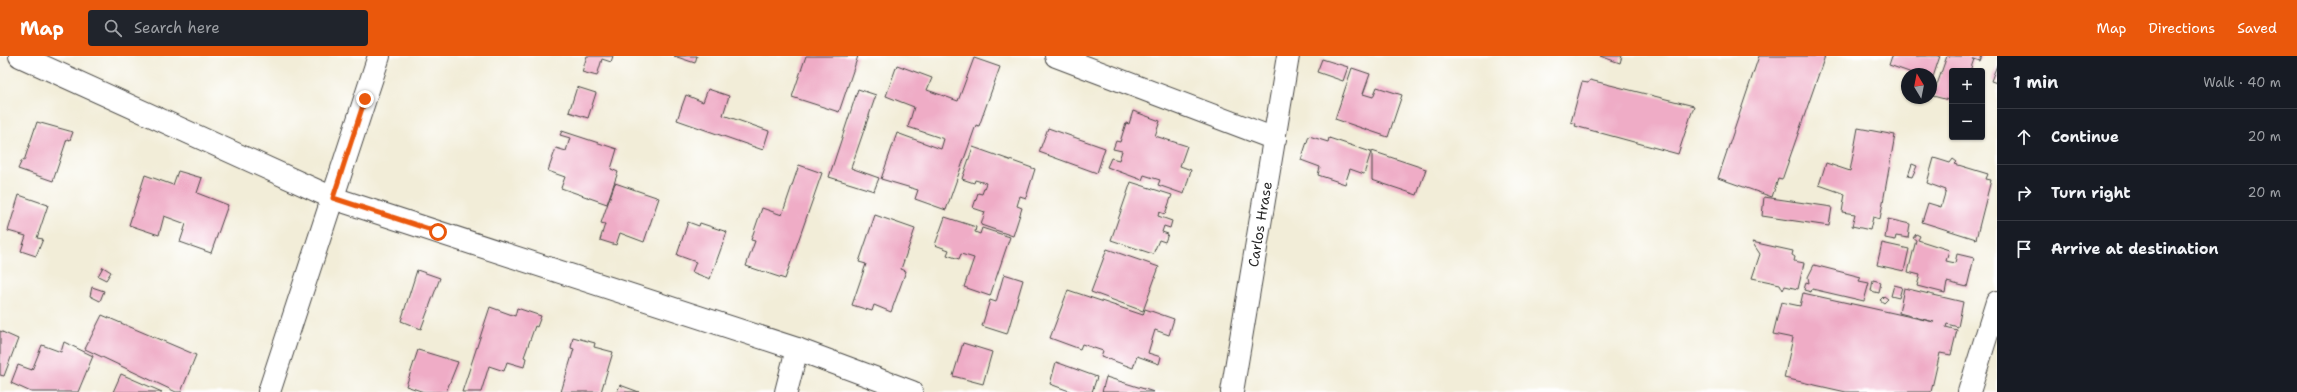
<!DOCTYPE html>
<meta charset="utf-8">
<style>
body{margin:0;font-family:"Shantell Sans",sans-serif;background:#20242c;color:#f1f3f6}
.controls{position:absolute;right:12px;top:12px;display:grid;overflow:hidden;border-radius:4px;box-shadow:0 1px 3px #0004}
.controls button{width:36px;height:36px;display:grid;place-items:center;padding:0;border:0;border-bottom:1px solid #363941;background:#171b24;color:#f1f3f6;font:20px sans-serif}
.compass{position:absolute;left:1901px;top:12px;width:36px;height:36px;border-radius:50%;background:#171b24;box-shadow:0 1px 3px #0004;rotate:350deg}
.stop{position:absolute;width:12px;height:12px;margin:-9px;border:3px solid #ea580c;border-radius:50%;background:#fff}
.stop.end{background:#ea580c;border-color:#fff;box-shadow:0 1px 4px #0008}
.list{margin:0;padding:0;list-style:none}
h2{display:flex;justify-content:space-between;align-items:center;height:52px;margin:0;padding:0 16px;font-size:17px}
h2 small{font-size:13px;font-weight:400;color:#9ea1a6}
.list li{display:grid;grid-template-columns:26px 1fr auto;gap:12px;align-items:center;box-sizing:border-box;height:56px;padding:0 16px;border-top:1px solid #363941}
.list b{display:block;font-size:15px;white-space:nowrap}
.list em{font-size:13px;font-style:normal;color:#9ea1a6}
.icon{flex:none;width:22px;height:22px;fill:none;stroke:currentColor;stroke-width:2;stroke-linecap:round;stroke-linejoin:round}
.map{position:relative;flex:none;width:1997px;height:336px;overflow:hidden}
header{display:flex;align-items:center;gap:24px;box-sizing:border-box;height:56px;padding:0 20px;background:#ea580c;color:#fff}
header strong{font-size:19px}
nav{display:flex;gap:22px;margin-inline-start:auto;font-size:14px}
.search{width:280px;height:36px;background:#20242c;display:flex;align-items:center;gap:10px;box-sizing:border-box;padding:0 14px;border-radius:4px;color:#9ea1a6;font-size:15px}
main{display:flex}
aside{flex:1;background:#171b24}
.map>svg:first-child{display:block}
.building{fill:#efacc6}
.lines{fill:none;stroke-linecap:round;stroke-linejoin:round}
.minor-casing{stroke:#494845;stroke-width:24}
.minor{stroke:#fff;stroke-width:22}
.route{stroke:#ea580c;stroke-width:5}
.labels{text-anchor:middle;dominant-baseline:central;stroke-width:3;stroke-linejoin:round;paint-order:stroke}
.street-label{font-size:14px;fill:#2b2b2b;stroke:#fff}
</style>
<header>
<strong>Map</strong>
<div class="search"><svg class="icon" aria-label="search" viewBox="0 0 24 24"><circle cx="10" cy="10" r="6"/><path d="M15 15l6 6"/></svg>Search here</div>
<nav><a>Map</a><a>Directions</a><a>Saved</a></nav>
</header>
<main>
<div class="map">
<svg width="1997" height="336" viewBox="0 0 1997 336">
<rect width="100%" height="100%" fill="#fff"/>
<filter id="ink" filterUnits="userSpaceOnUse"><feTurbulence type="fractalNoise" baseFrequency=".025" numOctaves="2"/><feDisplacementMap in="SourceGraphic" scale="8" xChannelSelector="R" yChannelSelector="G"/><feConvolveMatrix kernelMatrix="1 2 1 2 8 2 1 2 1" color-interpolation-filters="sRGB"/></filter>
<filter id="wash" filterUnits="userSpaceOnUse"><feTurbulence type="fractalNoise" baseFrequency=".012" numOctaves="4" result="noise"/><feDisplacementMap in="SourceGraphic" scale="16" xChannelSelector="R" yChannelSelector="G"/><feGaussianBlur stdDeviation="0.9" result="paint"/><feColorMatrix in="noise" values="0 0 0 0 0 0 0 0 0 0 0 0 0 0 0 0 0 1.4 0 .05"/><feComposite in="paint" operator="in"/></filter>
<g filter="url(#wash)">
<rect width="100%" height="100%" fill="#f2edd8"/>
<g id="blocks">
<!-- building -->
<g class="building">
<path d="M587,0H613L611,6L602,3L597,20L582,16Z"/>
<path d="M674,0H697L695,7Z"/>
<path d="M806,0H858L839,56L792,41Z"/>
<path d="M1600,0H1622L1620,7Z"/>
<path d="M1759,0H1825L1782,124L1778,123L1772,141L1718,122Z"/>
<path d="M1892,0H1940L1932,24L1931,18H1915L1889,9Z"/>
<path d="M1947,0H1982L1980,5L1974,3L1970,15H1952V45L1933,40Z"/>
<path d="M974,2L1000,11L979,70L976,69L946,154L915,143L918,134L881,123L897,77L941,93L944,83L908,71L914,51L886,40L897,9L932,22L927,34L958,45Z"/>
<path d="M1322,3L1348,11L1343,25L1317,16Z"/>
<path d="M1997,9V27L1991,25Z"/>
<path d="M1352,12L1370,18L1363,38L1373,41L1377,31L1402,39L1388,81L1335,63Z"/>
<path d="M1590,24L1694,50L1678,98L1575,70L1576,68L1571,66L1582,26L1588,27Z"/>
<path d="M577,31L596,37L588,62L569,56Z"/>
<path d="M708,33L729,40L723,59L769,75L763,94L677,64L686,39L703,46Z"/>
<path d="M858,33L876,39L851,112L879,122L874,135L829,121Z"/>
<path d="M1133,55L1160,65L1155,80L1187,90L1180,110L1191,114L1184,138L1158,129L1160,124L1144,119L1142,124L1107,111L1111,102L1119,104L1122,95L1113,93L1116,85L1120,86L1126,67L1129,68Z"/>
<path d="M37,66L73,76L70,84L67,83L53,125L18,113L22,104L24,105Z"/>
<path d="M1048,72L1105,92L1097,117L1039,96Z"/>
<path d="M1858,72L1895,79L1880,163L1873,161L1870,174L1852,170L1855,158L1842,156L1845,138L1819,129L1826,107L1850,115Z"/>
<path d="M562,75L617,93L611,113L618,116L607,148L561,132L565,121L548,115L556,92L566,95L570,82L560,79Z"/>
<path d="M1309,80L1328,86L1329,82L1371,96L1364,118L1350,113L1345,128L1318,119L1320,111L1301,104Z"/>
<path d="M973,91L1035,113L1026,142L1020,140L1017,150L1022,152L1013,180L981,169L985,156L973,152L978,137L982,138L986,127L975,124L974,127L962,123Z"/>
<path d="M1372,95L1426,113L1417,139L1372,124Z"/>
<path d="M1934,102L1950,107L1953,103L1957,106L1955,108L1988,118L1986,123L1991,124L1976,183L1922,166L1928,147L1941,151L1946,134L1927,127Z"/>
<path d="M1912,108L1917,110L1912,121L1908,120Z"/>
<path d="M799,109L822,117L785,223L746,210L755,185L751,184L762,152L782,159Z"/>
<path d="M178,115L202,122L197,137L228,149L211,197L180,186L186,168L164,160L159,179L129,169L145,119L173,129Z"/>
<path d="M1131,126L1172,139L1165,158L1159,156L1158,160L1172,165L1170,172L1164,170L1162,176L1168,178L1165,186L1159,184L1153,198L1111,184Z"/>
<path d="M615,127L659,142L644,186L620,177L616,189L600,184L605,168L601,167Z"/>
<path d="M19,139L48,149L37,182L43,183L36,200L21,195L26,180L8,175Z"/>
<path d="M1764,141L1832,151L1829,170L1762,160Z"/>
<path d="M875,159L915,173L901,213L906,215L891,256L874,249L872,255L852,249L866,208L859,206Z"/>
<path d="M945,161L976,171L975,176L980,178L982,172L1010,181L990,240L964,231L974,202L961,198L959,203L947,199L949,194L935,189Z"/>
<path d="M1888,163L1910,168L1908,182L1896,180L1895,184L1885,182Z"/>
<path d="M688,166L699,170L700,167L727,176L710,223L692,216L696,206L677,199Z"/>
<path d="M1916,178L1920,180L1918,184L1949,194L1946,205L1955,207L1957,198L1974,202L1967,231L1947,226L1945,237L1917,230L1920,219L1908,216L1916,184L1913,182Z"/>
<path d="M1752,186L1793,195L1792,199L1795,201L1794,205L1804,207L1798,233L1785,230L1783,234L1780,228L1752,222L1760,198Z"/>
<path d="M1882,187L1909,193L1904,215L1877,209Z"/>
<path d="M1107,193L1159,211L1143,255L1091,236Z"/>
<path d="M1814,209L1861,221L1859,225L1869,227L1864,245L1812,233L1811,236L1804,234L1806,226L1809,227L1808,221Z"/>
<path d="M103,211L111,216L106,224L98,220Z"/>
<path d="M417,214L440,222L421,273L401,265Z"/>
<path d="M1004,218L1023,224L1007,278L982,270L990,244L996,246Z"/>
<path d="M1873,224L1881,226L1879,237L1871,235Z"/>
<path d="M1894,229L1902,231L1899,242L1891,240Z"/>
<path d="M92,231L104,235L100,245L90,240Z"/>
<path d="M1904,232L1963,246L1958,271L1947,268L1946,271L1957,274L1951,299L1940,297L1931,336H1846L1784,322L1793,282L1773,278L1781,246L1800,250L1803,237L1934,266L1899,257Z"/>
<path d="M1068,234L1143,259L1145,253L1174,263L1169,279L1155,274L1148,297L1161,301L1159,308L1137,300L1133,312L1101,300L1103,295L1082,288L1080,293L1050,282Z"/>
<path d="M1884,240L1888,243L1884,247L1880,244Z"/>
<path d="M490,251L515,260L517,252L541,260L537,271L535,270L524,301L526,302L524,311L507,306L504,315L489,310L481,336H462Z"/>
<path d="M102,259L196,299L181,336H176L85,293Z"/>
<path d="M0,275L18,283L4,320L0,319Z"/>
<path d="M573,281L595,287L594,291L613,296L601,336H561L574,293L571,292Z"/>
<path d="M64,286L93,300L78,336H31L11,327L18,309L32,314L42,289L61,296Z"/>
<path d="M963,287L992,296L983,328L953,320Z"/>
<path d="M418,294L458,306L446,336H424L406,330Z"/>
<path d="M1056,306L1097,321L1092,336H1072L1050,328Z"/>
<path d="M121,318L162,336H113Z"/>
<path d="M1106,321L1154,336H1102Z"/>
<path d="M620,329L639,336H617Z"/>
</g>
</g>
</g>
<g filter="url(#ink)">
<use href="#blocks" fill-opacity="0" stroke="#494845" stroke-width="1"/>
<g class="lines">
<defs>
<g id="minor">
<path d="M20,0L333,142L797,293L912,336"/>
<path d="M1056,0L1275,83"/>
<path d="M269,336L379,0"/>
<path d="M786,336L797,293"/>
<path id="s1" d="M1232,336L1288,0"/>
<path d="M1969,336L1997,246"/>
</g>
</defs>
<!-- minor casing -->
<use href="#minor" class="minor-casing"/>
<!-- minor -->
<use href="#minor" class="minor"/>
</g>
</g>
<g class="lines" filter="url(#ink)">
<!-- route -->
<path class="route" d="M365,43L333,142L438,176"/>
</g>
<g class="labels">
<!-- street labels -->
<g class="street-label">
<text stroke="none"><textPath href="#s1" startOffset="170">Carlos Hrase</textPath></text>
</g>
</g>
</svg>
<div class="controls">
<button>+</button>
<button>−</button>
</div>
<svg class="compass" viewBox="-18 -18 36 36"><path d="M0-13l5 13h-10z" fill="#e53935"/><path d="M0 13l5-13h-10z" fill="#9ea1a6"/></svg>
<div class="stop" style="left:438px;top:176px"></div>
<div class="stop end" style="left:365px;top:43px"></div>
</div>
<aside>
<h2>1 min<small>Walk · 40 m</small></h2>
<ul class="list">
<li><svg class="icon" aria-label="ahead" viewBox="0 0 24 24"><path d="M12 20V5M6 11l6-6 6 6"/></svg><div><b>Continue</b></div><em>20 m</em></li>
<li><svg class="icon" aria-label="right" viewBox="0 0 24 24"><path d="M7 20v-9h11M14 6l5 5-5 5"/></svg><div><b>Turn right</b></div><em>20 m</em></li>
<li><svg class="icon" aria-label="arrive" viewBox="0 0 24 24"><path d="M6 21V4h12l-3 4 3 4H6"/></svg><div><b>Arrive at destination</b></div></li>
</ul>
</aside>
</main>
